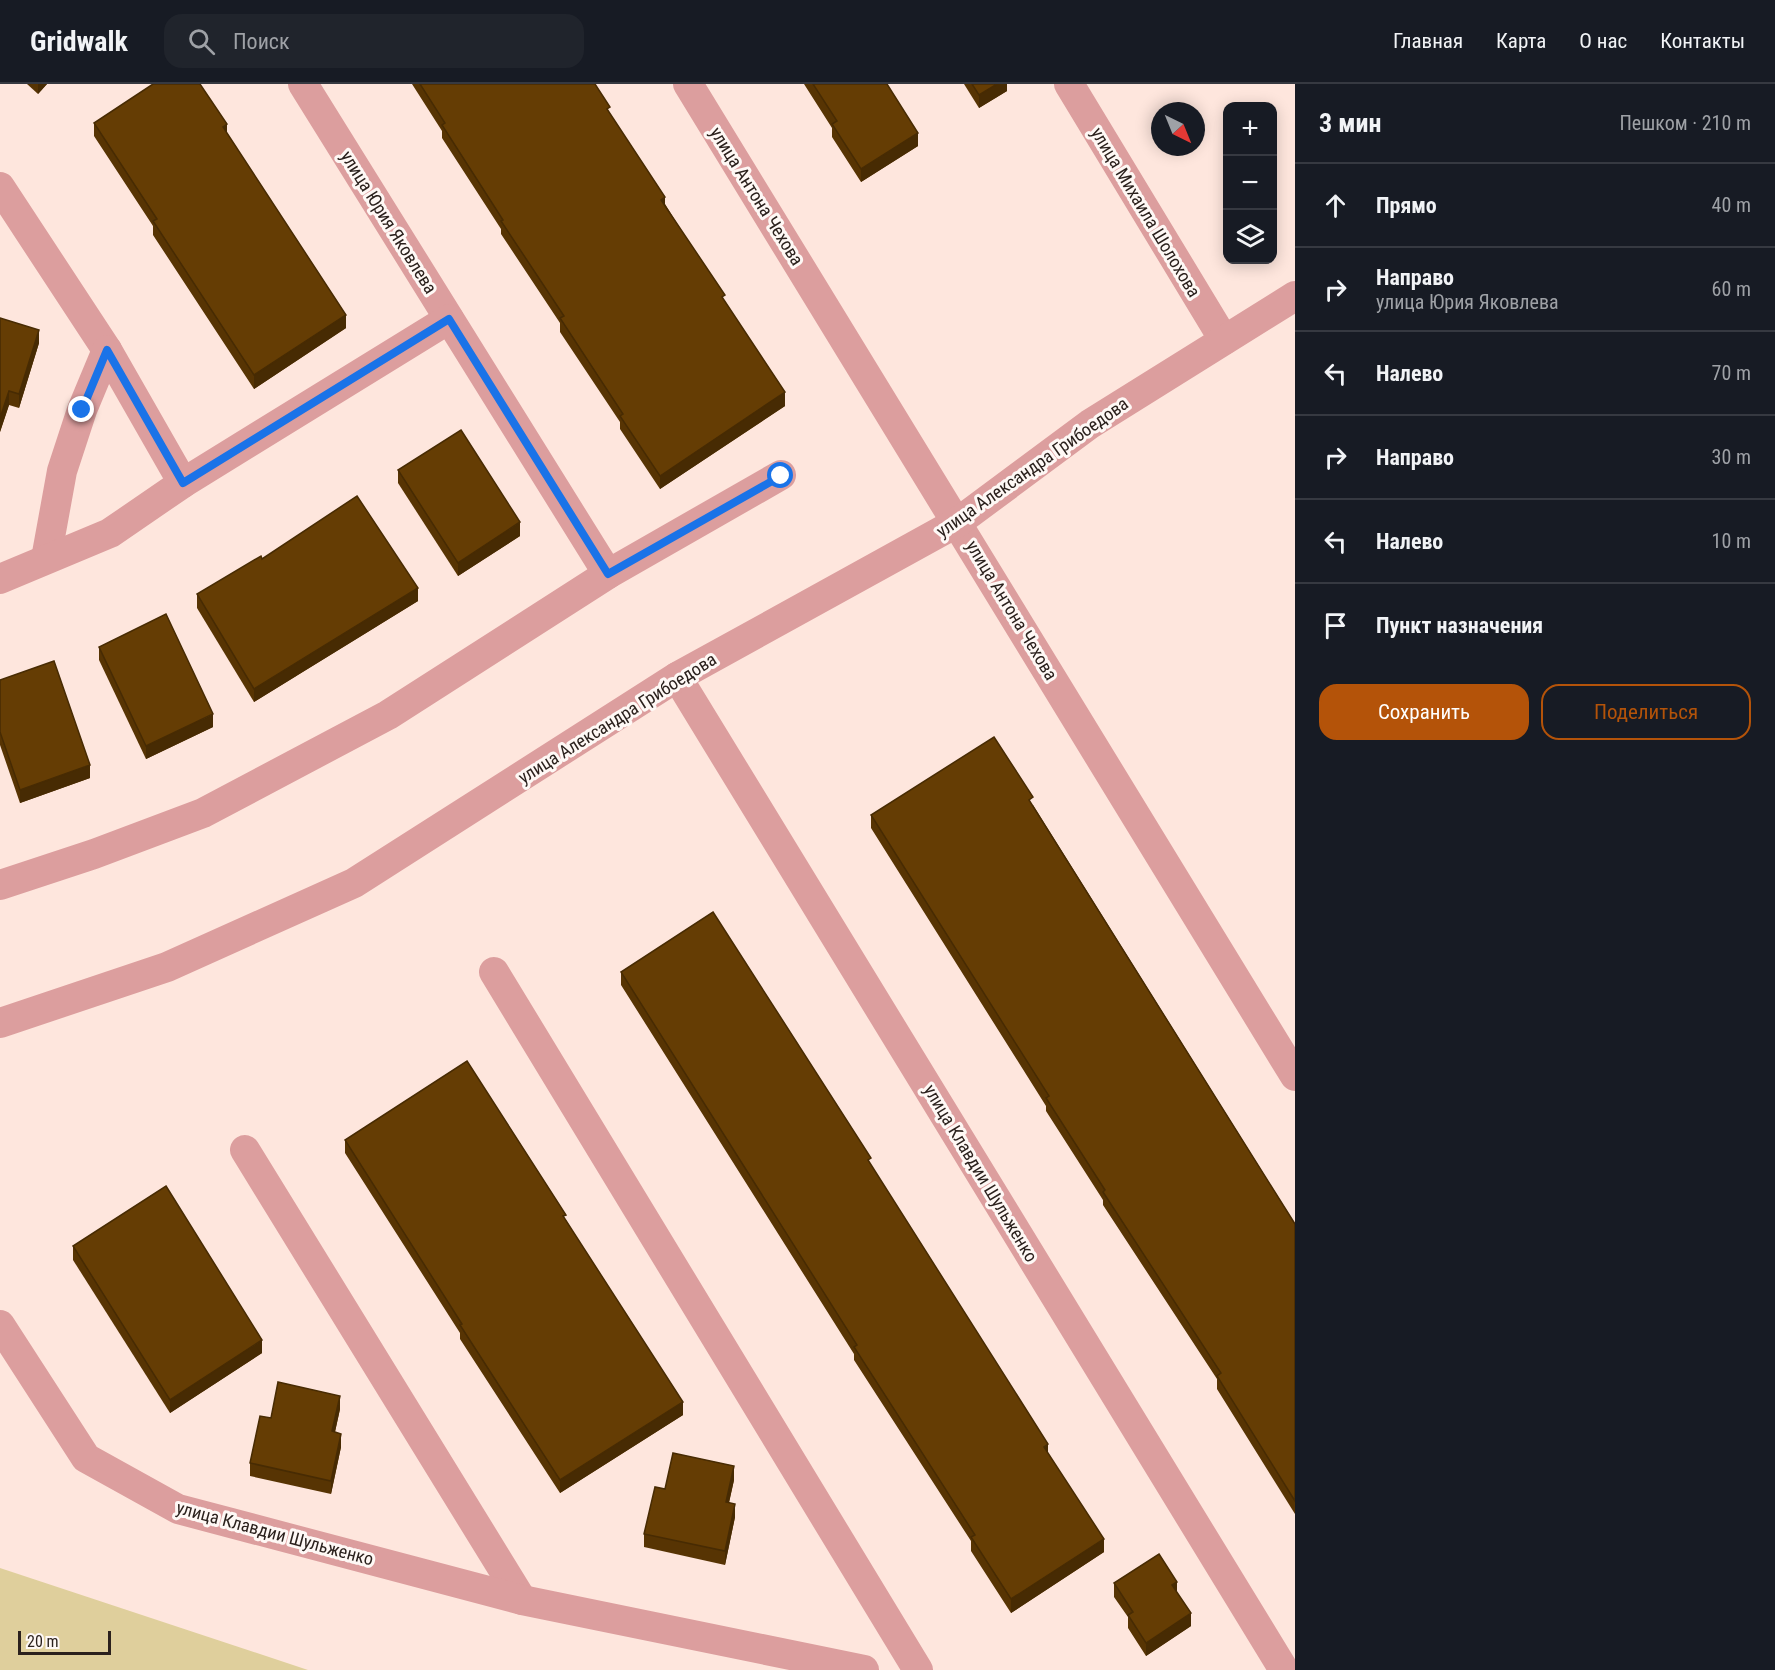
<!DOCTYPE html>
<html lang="ru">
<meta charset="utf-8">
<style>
body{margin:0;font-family:"Roboto Condensed",sans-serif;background:#20242c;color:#f1f3f6}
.controls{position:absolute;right:18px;top:18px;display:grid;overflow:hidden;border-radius:12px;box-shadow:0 3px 15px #0003}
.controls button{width:54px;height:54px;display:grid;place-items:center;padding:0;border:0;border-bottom:2px solid #363941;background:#171b24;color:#f1f3f6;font:30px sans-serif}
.compass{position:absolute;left:1151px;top:18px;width:54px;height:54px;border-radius:50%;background:#171b24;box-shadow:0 3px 15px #0003;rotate:137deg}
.scale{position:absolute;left:18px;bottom:15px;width:93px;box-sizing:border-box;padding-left:6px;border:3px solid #2b211d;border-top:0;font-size:16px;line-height:21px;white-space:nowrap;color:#2b211d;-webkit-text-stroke:4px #fef8f5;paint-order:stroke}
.stop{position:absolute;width:18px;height:18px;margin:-14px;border:4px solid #1a73e8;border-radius:50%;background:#fff}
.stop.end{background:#1a73e8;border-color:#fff;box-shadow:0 2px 6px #0008}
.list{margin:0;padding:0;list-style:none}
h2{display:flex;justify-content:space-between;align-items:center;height:78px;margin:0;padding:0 24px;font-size:26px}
h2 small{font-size:20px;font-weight:400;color:#9ea1a6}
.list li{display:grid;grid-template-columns:39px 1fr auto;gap:18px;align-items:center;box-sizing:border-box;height:84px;padding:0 24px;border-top:2px solid #363941}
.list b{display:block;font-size:22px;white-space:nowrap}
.list p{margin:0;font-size:20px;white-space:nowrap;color:#9ea1a6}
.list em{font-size:20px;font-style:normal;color:#9ea1a6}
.actions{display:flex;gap:12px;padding:18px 24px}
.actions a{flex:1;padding:14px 0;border:2px solid #b45309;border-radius:18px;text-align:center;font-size:21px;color:#b45309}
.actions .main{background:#b45309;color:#fff}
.icon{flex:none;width:33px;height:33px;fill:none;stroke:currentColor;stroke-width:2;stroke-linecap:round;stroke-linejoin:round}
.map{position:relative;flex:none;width:1295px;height:1586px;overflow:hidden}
header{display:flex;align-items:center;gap:36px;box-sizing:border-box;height:84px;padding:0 30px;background:#171b24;border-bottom:2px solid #363941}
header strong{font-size:28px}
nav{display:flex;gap:33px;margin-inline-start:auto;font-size:21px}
.search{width:420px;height:54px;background:#20242c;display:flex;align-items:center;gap:15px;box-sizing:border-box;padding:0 21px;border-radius:18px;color:#9ea1a6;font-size:22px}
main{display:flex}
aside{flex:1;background:#171b24}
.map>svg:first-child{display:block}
.green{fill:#dfcf9c}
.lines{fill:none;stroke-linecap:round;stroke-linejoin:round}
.minor{stroke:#dc9e9e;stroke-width:30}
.wall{fill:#573403}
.shaded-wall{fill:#472b03}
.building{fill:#653d04;stroke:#472b03;stroke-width:1.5}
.route{stroke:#1a73e8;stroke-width:8}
.labels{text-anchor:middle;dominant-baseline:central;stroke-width:6;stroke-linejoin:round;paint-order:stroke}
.street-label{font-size:18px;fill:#2b211d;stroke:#fef8f5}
</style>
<header>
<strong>Gridwalk</strong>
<div class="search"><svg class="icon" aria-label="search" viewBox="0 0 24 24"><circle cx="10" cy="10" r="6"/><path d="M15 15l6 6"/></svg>Поиск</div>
<nav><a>Главная</a><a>Карта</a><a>О нас</a><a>Контакты</a></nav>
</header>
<main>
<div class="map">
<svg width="1295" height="1586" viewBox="0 0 1295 1586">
<rect width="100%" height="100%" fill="#fee6dd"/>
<!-- green -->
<path class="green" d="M0,1484L308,1586H0Z"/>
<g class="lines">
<!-- minor -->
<g class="minor">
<path d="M303,0L608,490"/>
<path d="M688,0L1295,992"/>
<path d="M1069,0L1224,256"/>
<path d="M0,103L107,266L183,399"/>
<path d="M46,475L62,387L82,326L107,266"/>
<path d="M0,495L110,449L183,399L449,235"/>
<path d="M677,593L1284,1586"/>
<path d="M0,801L94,770L203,729L388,631L608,490L781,391"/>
<path d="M494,888L918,1586"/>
<path d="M0,939L167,883L354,799L677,593L958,438L1090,340L1295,212"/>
<path d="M245,1066L522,1516"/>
<path d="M0,1241L86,1374L178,1425L522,1516L864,1586"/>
</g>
</g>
<!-- wall -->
<g class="wall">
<path d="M27,0H47L38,10Z"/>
<path d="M412,0H595L610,30L725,218L785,322L660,405L620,345V338L560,248V239L501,150V145L442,54V47Z"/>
<path d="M804,0H887L918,62L861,98L832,53V44Z"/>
<path d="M964,0H1007V7L979,24Z"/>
<path d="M94,39L227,49L346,244L254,305L153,151V142L94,52Z"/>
<path d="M0,234L39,259L19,324L9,321L0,348Z"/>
<path d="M398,386L520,452L458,492L398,399Z"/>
<path d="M262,475L418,517L254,618L197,524V510Z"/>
<path d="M99,563L213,643L146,675L99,576Z"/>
<path d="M0,596L90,694L20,719L0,661Z"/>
<path d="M1033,721L1295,1140V1430L1217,1305V1295L1103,1121V1116L1046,1027V1022L871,744V731Z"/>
<path d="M621,888L871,1081L1048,1369L1104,1468L1011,1529L971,1467V1457L854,1276V1270L621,901Z"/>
<path d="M345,1056L566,1136L683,1331L560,1409L460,1255V1249L345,1069Z"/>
<path d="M73,1162L262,1269L170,1329L73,1176Z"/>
<path d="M340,1325L335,1348L341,1363L331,1410L250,1392V1379L271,1334Z"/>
<path d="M734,1396L729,1419L735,1433L725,1481L644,1463V1450L665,1405Z"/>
<path d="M1114,1499L1177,1508L1191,1542L1146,1572L1128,1544V1533L1114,1513Z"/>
</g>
<!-- shaded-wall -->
<g class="shaded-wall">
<path d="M38,0H47L38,10Z"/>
<path d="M997,0H1007V7L979,24V11Z"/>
<path d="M227,40V53L223,43Z"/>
<path d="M918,49V62L861,98V85Z"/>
<path d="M665,113V126L661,116Z"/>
<path d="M346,231V244L254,305V291Z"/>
<path d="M39,246V259L19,324V310Z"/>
<path d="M9,307V321L0,348V334Z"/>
<path d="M785,308V322L660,405V392Z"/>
<path d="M520,438V452L458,492V479Z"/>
<path d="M418,504V517L254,618V605Z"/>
<path d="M213,630V643L146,675V662Z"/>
<path d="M90,681V694L20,719V706Z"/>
<path d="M262,1256V1269L170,1329V1316Z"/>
<path d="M340,1312V1325L332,1361V1347Z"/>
<path d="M683,1318V1331L560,1409V1396Z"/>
<path d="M341,1350V1363L331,1410V1397Z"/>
<path d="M1048,1360V1373L1044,1363Z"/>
<path d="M734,1382V1396L726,1431V1418Z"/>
<path d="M735,1420V1433L725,1481V1467Z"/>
<path d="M1104,1455V1468L1011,1529V1515Z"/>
<path d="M1177,1498V1511L1172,1501Z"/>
<path d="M1191,1529V1542L1146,1572V1559Z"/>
</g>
<!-- building -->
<g class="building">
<path d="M153,0H200L227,40L223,43L346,231L254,291L153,137L157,135L94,39Z"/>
<path d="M420,0H595L610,23L607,25L665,113L661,116L725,211L722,213L785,308L660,392L620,332L623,330L560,234L564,232L501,137L503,136L442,41L445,39Z"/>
<path d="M813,0H887L918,49L861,85L832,40L837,37Z"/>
<path d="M972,0H997L979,11Z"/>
<path d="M0,234L39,246L19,310L9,307L0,334Z"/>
<path d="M461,346L520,438L458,479L398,386Z"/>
<path d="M357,412L418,504L254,605L197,510L261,472L262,475Z"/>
<path d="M166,530L213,630L146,662L99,563Z"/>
<path d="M54,577L90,681L20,706L0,648V596Z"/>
<path d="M994,653L1033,713L1029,716L1295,1140V1417L1217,1292L1221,1289L1103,1108L1105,1106L1046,1014L1049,1012L871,731Z"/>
<path d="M713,828L871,1074L868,1076L1048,1360L1044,1363L1104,1455L1011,1515L971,1453L975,1451L854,1263L857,1261L621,888Z"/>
<path d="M467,977L566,1131L563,1132L683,1318L560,1396L460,1241L462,1240L345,1056Z"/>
<path d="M166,1102L262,1256L170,1316L73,1162Z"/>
<path d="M278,1298L340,1312L332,1347L341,1350L331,1397L250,1379L260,1332L271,1334Z"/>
<path d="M673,1369L734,1382L726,1418L735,1420L725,1467L644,1450L655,1403L665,1405Z"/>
<path d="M1159,1470L1177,1498L1172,1501L1191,1529L1146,1559L1128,1531L1133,1528L1114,1499Z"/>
</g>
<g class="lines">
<!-- route -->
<path class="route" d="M82,326L107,266L183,399L449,235L608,490L781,392"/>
</g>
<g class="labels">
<!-- street labels -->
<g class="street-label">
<text transform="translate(757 112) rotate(58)">улица Антона Чехова</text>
<text transform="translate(1146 128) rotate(59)">улица Михаила Шолохова</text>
<text transform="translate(389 138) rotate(58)">улица Юрия Яковлева</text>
<text transform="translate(1032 383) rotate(-35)">улица Александра Грибоедова</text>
<text transform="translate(1012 526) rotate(59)">улица Антона Чехова</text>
<text transform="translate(617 634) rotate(-32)">улица Александра Грибоедова</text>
<text transform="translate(981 1089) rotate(59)">улица Клавдии Шульженко</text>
<text transform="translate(275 1449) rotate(15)">улица Клавдии Шульженко</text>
</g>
</g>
</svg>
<div class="controls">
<button>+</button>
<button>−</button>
<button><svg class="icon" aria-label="layers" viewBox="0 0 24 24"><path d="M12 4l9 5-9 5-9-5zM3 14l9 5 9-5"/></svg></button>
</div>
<svg class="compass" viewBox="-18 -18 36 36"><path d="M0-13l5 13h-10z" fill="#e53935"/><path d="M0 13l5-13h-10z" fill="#9ea1a6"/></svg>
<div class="scale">20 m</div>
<div class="stop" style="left:781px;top:392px"></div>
<div class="stop end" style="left:82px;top:326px"></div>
</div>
<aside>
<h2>3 мин<small>Пешком · 210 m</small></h2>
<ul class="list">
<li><svg class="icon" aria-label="ahead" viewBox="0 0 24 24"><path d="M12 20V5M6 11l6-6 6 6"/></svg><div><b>Прямо</b></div><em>40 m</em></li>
<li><svg class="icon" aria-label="right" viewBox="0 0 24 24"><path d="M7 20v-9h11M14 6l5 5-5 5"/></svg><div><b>Направо</b><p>улица Юрия Яковлева</p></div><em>60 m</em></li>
<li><svg class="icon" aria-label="left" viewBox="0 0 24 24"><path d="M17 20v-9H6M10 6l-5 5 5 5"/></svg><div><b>Налево</b></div><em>70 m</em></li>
<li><svg class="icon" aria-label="right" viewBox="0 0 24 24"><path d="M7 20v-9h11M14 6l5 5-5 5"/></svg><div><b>Направо</b></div><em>30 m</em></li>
<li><svg class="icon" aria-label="left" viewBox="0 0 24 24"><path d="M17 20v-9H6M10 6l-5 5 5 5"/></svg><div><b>Налево</b></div><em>10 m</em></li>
<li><svg class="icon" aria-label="arrive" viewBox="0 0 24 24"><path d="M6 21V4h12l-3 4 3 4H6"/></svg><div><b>Пункт назначения</b></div></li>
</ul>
<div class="actions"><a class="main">Сохранить</a><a>Поделиться</a></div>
</aside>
</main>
